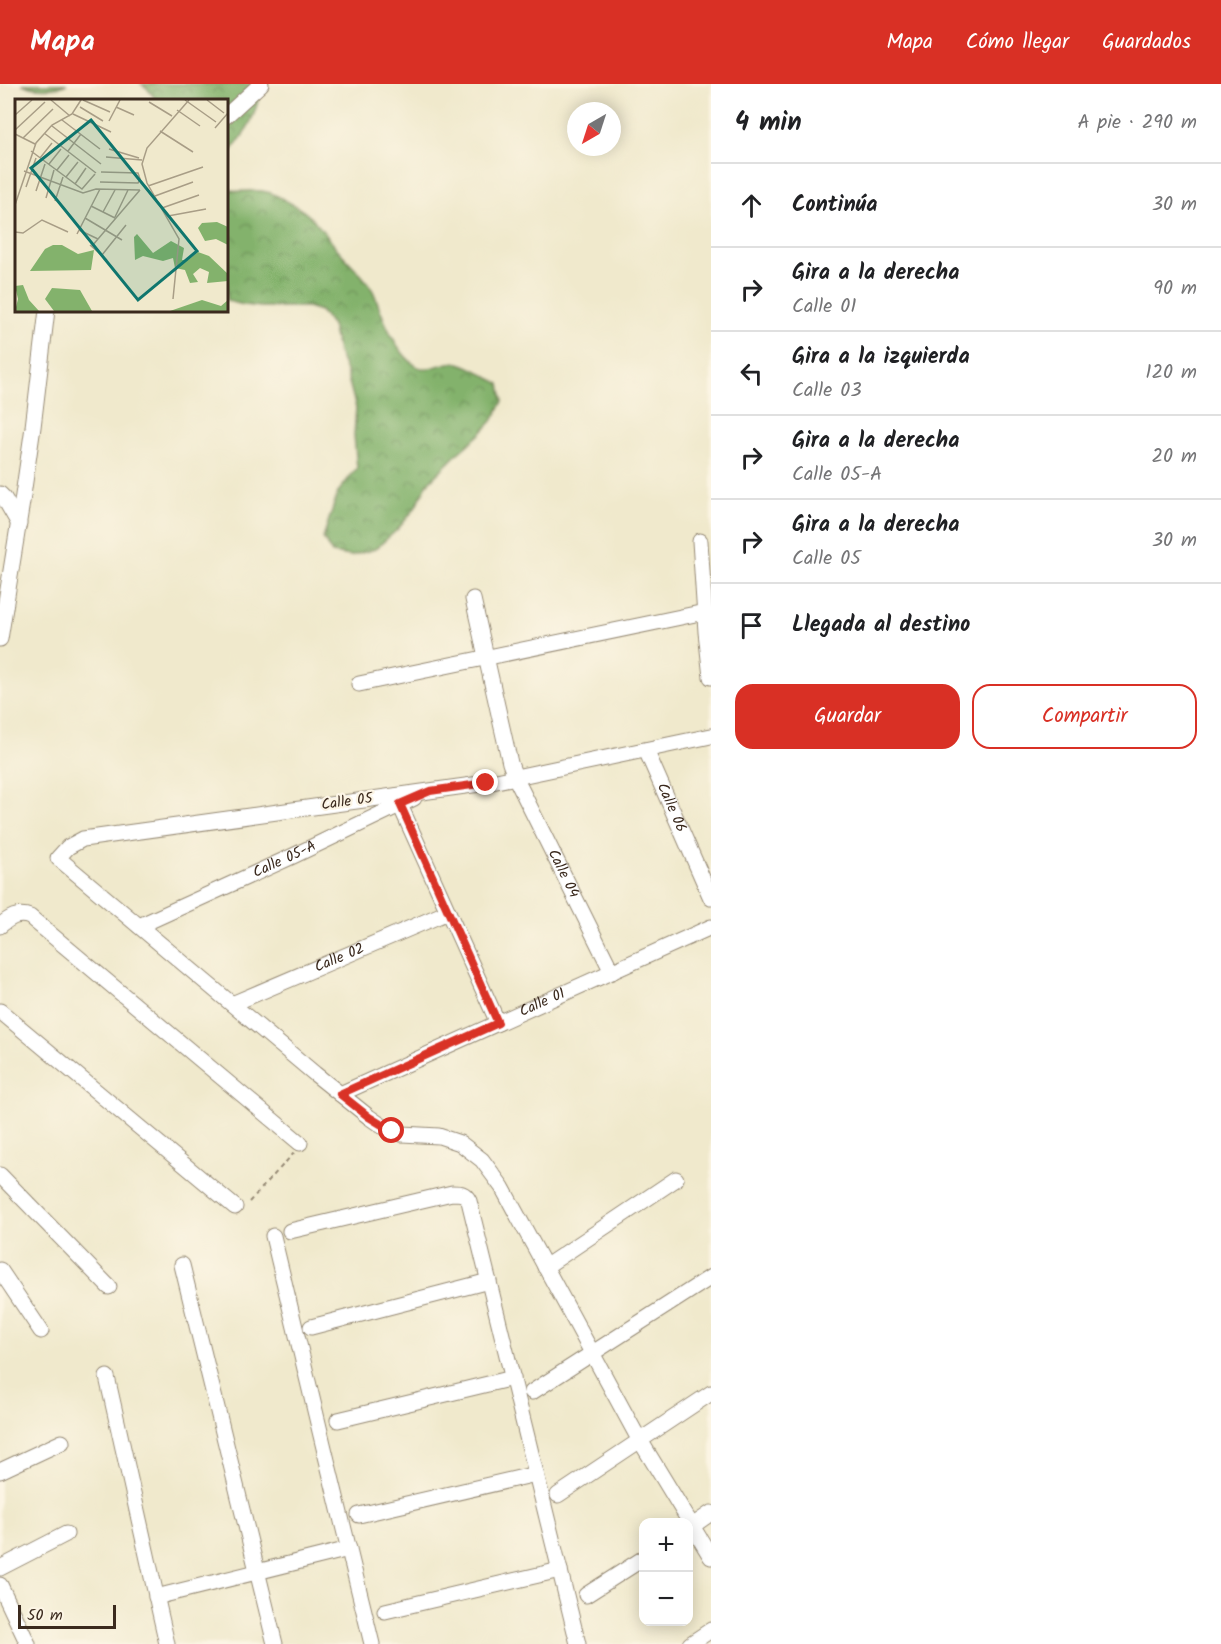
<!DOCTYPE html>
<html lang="es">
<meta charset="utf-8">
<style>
body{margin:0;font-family:Kalam,sans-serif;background:#f2f2f2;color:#202124}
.controls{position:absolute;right:18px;bottom:18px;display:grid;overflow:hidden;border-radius:12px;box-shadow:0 3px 15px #0003}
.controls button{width:54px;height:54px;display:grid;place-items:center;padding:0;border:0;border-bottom:2px solid #e0e0e0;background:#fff;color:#202124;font:30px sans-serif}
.compass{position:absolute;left:567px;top:18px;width:54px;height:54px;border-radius:50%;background:#fff;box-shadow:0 3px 15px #0003;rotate:219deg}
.scale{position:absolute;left:18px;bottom:15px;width:98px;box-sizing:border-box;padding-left:6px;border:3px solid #3b2a1e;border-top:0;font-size:16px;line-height:21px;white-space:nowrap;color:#3b2a1e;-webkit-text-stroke:4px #fcf5e5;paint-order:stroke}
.stop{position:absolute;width:18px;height:18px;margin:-14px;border:4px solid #d93025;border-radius:50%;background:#fff}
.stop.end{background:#d93025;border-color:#fff;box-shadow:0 2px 6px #0008}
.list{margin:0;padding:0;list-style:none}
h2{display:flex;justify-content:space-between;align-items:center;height:78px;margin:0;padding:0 24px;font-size:26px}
h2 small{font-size:20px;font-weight:400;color:#757577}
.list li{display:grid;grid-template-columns:39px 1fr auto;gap:18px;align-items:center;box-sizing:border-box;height:84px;padding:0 24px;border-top:2px solid #e0e0e0}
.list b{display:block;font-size:22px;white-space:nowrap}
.list p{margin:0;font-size:20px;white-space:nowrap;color:#757577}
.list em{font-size:20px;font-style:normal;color:#757577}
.actions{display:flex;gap:12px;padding:18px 24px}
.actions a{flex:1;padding:14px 0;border:2px solid #d93025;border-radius:18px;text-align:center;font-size:21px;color:#d93025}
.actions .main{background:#d93025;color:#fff}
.icon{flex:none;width:33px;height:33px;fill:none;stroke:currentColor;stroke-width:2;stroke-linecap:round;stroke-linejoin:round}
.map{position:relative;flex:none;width:711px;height:1560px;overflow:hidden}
header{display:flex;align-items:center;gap:36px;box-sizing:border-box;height:84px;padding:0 30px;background:#d93025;color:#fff}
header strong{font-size:28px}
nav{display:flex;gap:33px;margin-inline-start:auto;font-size:21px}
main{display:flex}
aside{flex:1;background:#fff}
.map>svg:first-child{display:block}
.forest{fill:url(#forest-crowns);stroke:#5f6e45;stroke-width:1.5}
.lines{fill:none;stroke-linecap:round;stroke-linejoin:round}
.minor-casing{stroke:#968a75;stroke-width:17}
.path{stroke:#968a75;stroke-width:2;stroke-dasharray:4.5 4.5;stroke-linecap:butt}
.minor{stroke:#fff;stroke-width:15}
.route{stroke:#d93025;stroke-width:8}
.labels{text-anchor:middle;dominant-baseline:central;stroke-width:4.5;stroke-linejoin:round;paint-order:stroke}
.street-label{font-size:15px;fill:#3b2a1e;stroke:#fcf5e5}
.inset-road{fill:none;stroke:#a89d86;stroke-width:1.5}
.view{fill:#0f766e;fill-opacity:0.15;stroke:#0f766e;stroke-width:3}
.inset-edge{fill:none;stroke:#3b2a1e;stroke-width:3}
</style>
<header>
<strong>Mapa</strong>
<nav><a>Mapa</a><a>Cómo llegar</a><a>Guardados</a></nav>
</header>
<main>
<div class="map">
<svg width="711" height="1560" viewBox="0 0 711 1560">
<defs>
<pattern id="forest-crowns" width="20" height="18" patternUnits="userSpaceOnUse" patternTransform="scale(1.5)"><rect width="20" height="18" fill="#83b26c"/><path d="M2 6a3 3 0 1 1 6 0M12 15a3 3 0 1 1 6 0" fill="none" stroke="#6c9158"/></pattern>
</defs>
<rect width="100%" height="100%" fill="#fcf5e5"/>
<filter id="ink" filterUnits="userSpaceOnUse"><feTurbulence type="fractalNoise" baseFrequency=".0167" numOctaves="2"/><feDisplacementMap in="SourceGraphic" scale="12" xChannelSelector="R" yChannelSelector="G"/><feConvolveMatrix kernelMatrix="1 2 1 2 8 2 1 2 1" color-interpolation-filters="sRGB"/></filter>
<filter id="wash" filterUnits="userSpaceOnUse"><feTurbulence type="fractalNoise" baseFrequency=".008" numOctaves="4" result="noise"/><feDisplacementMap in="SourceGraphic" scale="24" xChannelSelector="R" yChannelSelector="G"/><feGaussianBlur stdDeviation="1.35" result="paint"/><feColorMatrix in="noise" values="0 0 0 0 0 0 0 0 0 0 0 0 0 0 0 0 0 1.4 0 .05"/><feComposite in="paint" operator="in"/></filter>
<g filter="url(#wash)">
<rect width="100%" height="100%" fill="#f0e9cc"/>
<!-- forest -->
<g class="forest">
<path d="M22,0H67C53,6 36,6 22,0Z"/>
<path d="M141,0H260C259,30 245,50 227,73L226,16H156L147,4Z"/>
<path d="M227,104C239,111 253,104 267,108C274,109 301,125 307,130C321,141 328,156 340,168C351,181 364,191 373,207C376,213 378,221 381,228C388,246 399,270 415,281C429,291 444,275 459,279C474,283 487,293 500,300L503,317L492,337L480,350L457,370L428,399L415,424L398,445L375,465L351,472L332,469L323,454L338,408L357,384L354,351L356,324L346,287L338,268L332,241L320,227L307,223H261L244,221L227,217Z"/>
</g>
</g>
<g filter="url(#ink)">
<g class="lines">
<defs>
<g id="minor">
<path d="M226,32L261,0"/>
<path d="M0,410L4,414L19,440"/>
<path d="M700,457L706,548L711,593"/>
<path id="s1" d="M473,515L510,679L515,693L612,888"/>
<path d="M0,555L22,418L33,343L47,226"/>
<path d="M359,600L705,528"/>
<path d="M711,652L487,699L83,755L68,763L58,774L315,990L369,1033L382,1042L402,1050L439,1052L460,1059L482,1076L502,1103L635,1348L711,1473"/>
<path id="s2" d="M646,666L711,814"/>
<path d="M396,712L498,939"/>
<path d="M0,842C9,834 18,828 30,833L300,1059"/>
<path id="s3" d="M139,842L293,772L414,714"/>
<path id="s4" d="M232,920L448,828"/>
<path d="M0,927L235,1123"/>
<path id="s5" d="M340,1010L711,843"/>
<path d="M0,1091L109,1203"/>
<path d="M290,1147L452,1109C461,1109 465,1109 469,1117L578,1560"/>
<path d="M273,1152L324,1364L372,1560"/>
<path d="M182,1181L275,1560"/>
<path d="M545,1183L676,1095"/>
<path d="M0,1186L41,1247"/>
<path d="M311,1243L489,1197"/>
<path d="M107,1293L167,1560"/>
<path d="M532,1308L711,1193"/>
<path d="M338,1336L513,1294"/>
<path d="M0,1387L62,1358"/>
<path d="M558,1411L711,1309"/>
<path d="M359,1431L536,1390"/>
<path d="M688,1445L711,1429"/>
<path d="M0,1484L66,1450"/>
<path d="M0,1501L28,1560"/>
<path d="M586,1511L644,1474"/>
<path d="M156,1513L349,1465"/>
<path d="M385,1527L560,1486"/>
<path d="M690,1560L711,1546"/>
</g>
</defs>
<!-- minor casing -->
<use href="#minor" class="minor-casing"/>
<!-- path -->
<path class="path" d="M249,1118L294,1069"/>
<!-- minor -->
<use href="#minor" class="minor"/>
</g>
</g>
<g class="lines" filter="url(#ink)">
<!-- route -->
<path class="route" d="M392,1047L369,1033L340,1010L498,939L400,720L430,707L486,699"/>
</g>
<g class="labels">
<!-- street labels -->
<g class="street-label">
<text transform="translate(347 718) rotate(-8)">Calle 05</text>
<text stroke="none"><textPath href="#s2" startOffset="63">Calle 06</textPath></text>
<text stroke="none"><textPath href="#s3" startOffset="160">Calle 05-A</textPath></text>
<text stroke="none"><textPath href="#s1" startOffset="291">Calle 04</textPath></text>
<text stroke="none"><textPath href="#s4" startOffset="117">Calle 02</textPath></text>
<text stroke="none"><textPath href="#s5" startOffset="222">Calle 01</textPath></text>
</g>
</g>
<!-- overview -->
<g transform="translate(15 15)">
<rect width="213" height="213" fill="#f0e9cc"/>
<path d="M202,123L213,128V146L201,140L190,142L183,129L187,124ZM122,135L138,154L156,142L169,149L167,161H173L183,153L194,157L213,175V182L192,184L194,173L185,169L178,175L183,183L175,184L170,171L160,169L158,159L148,162L128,157L120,161L119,138ZM38,146H47L63,155L79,151L76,171L15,172L30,150ZM8,186L14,201L24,212H0L3,200L0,187ZM37,189L65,191L77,212H39L30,200ZM187,201L206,207L213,201V212H155Z" fill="#83b26c"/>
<path class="inset-road" d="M36,1L55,17M68,1L95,13M170,1L201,23M192,1L209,14M134,3L157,17M65,8L88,22M101,8L119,16M162,11L185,27M58,15L96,33M0,16L17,1M47,21L85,50M94,22L105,1M37,27L86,65M200,29L213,14M0,31L30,3M145,32L178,53M29,34L81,74M0,35L20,45M8,39L38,10M94,50L124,59M16,52L67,90L80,75M53,52L66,35M91,58L127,61M25,59L37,44M34,65L46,50M42,71L54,56M9,72L68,94L81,90L125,91M51,78L63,63M85,83L123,84L125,80L123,74L86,73M60,85L71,69M133,87L188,68M11,88L21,59M21,92L30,65M140,97L178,83M31,99L39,71M40,102L48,78M0,106L21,44L37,26L57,15L66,1M76,107L100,119M147,109L184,96M88,113L100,91M153,117L191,110M100,118L113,91M70,119L107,141M64,131L83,140M0,133L8,134L27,121L53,133M62,135L85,90M75,146L92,161M77,147L125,91M87,156L111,126M158,200L164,140L132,84L127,65L132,49L174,1"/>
<path class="view" d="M76,21L182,152L123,201L16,69Z"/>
<rect width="213" height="213" class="inset-edge"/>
</g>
</svg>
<div class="controls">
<button>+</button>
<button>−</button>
</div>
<svg class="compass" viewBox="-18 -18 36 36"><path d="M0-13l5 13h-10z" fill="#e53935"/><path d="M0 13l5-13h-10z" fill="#757577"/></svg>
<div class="scale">50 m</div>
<div class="stop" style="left:392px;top:1047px"></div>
<div class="stop end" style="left:486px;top:699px"></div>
</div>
<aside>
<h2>4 min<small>A pie · 290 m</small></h2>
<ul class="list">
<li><svg class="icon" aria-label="ahead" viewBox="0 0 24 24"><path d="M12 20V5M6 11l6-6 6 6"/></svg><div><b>Continúa</b></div><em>30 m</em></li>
<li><svg class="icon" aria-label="right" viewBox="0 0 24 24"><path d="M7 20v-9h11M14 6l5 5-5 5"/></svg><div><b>Gira a la derecha</b><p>Calle 01</p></div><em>90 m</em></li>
<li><svg class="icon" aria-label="left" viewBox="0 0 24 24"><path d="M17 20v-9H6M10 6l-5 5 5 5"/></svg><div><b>Gira a la izquierda</b><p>Calle 03</p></div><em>120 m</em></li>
<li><svg class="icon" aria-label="right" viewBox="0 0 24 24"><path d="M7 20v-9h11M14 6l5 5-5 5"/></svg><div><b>Gira a la derecha</b><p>Calle 05-A</p></div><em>20 m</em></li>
<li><svg class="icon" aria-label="right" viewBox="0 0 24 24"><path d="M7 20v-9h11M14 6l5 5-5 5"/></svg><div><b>Gira a la derecha</b><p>Calle 05</p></div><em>30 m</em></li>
<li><svg class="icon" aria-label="arrive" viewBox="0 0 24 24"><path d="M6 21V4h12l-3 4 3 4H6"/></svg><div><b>Llegada al destino</b></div></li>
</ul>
<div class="actions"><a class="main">Guardar</a><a>Compartir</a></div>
</aside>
</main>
